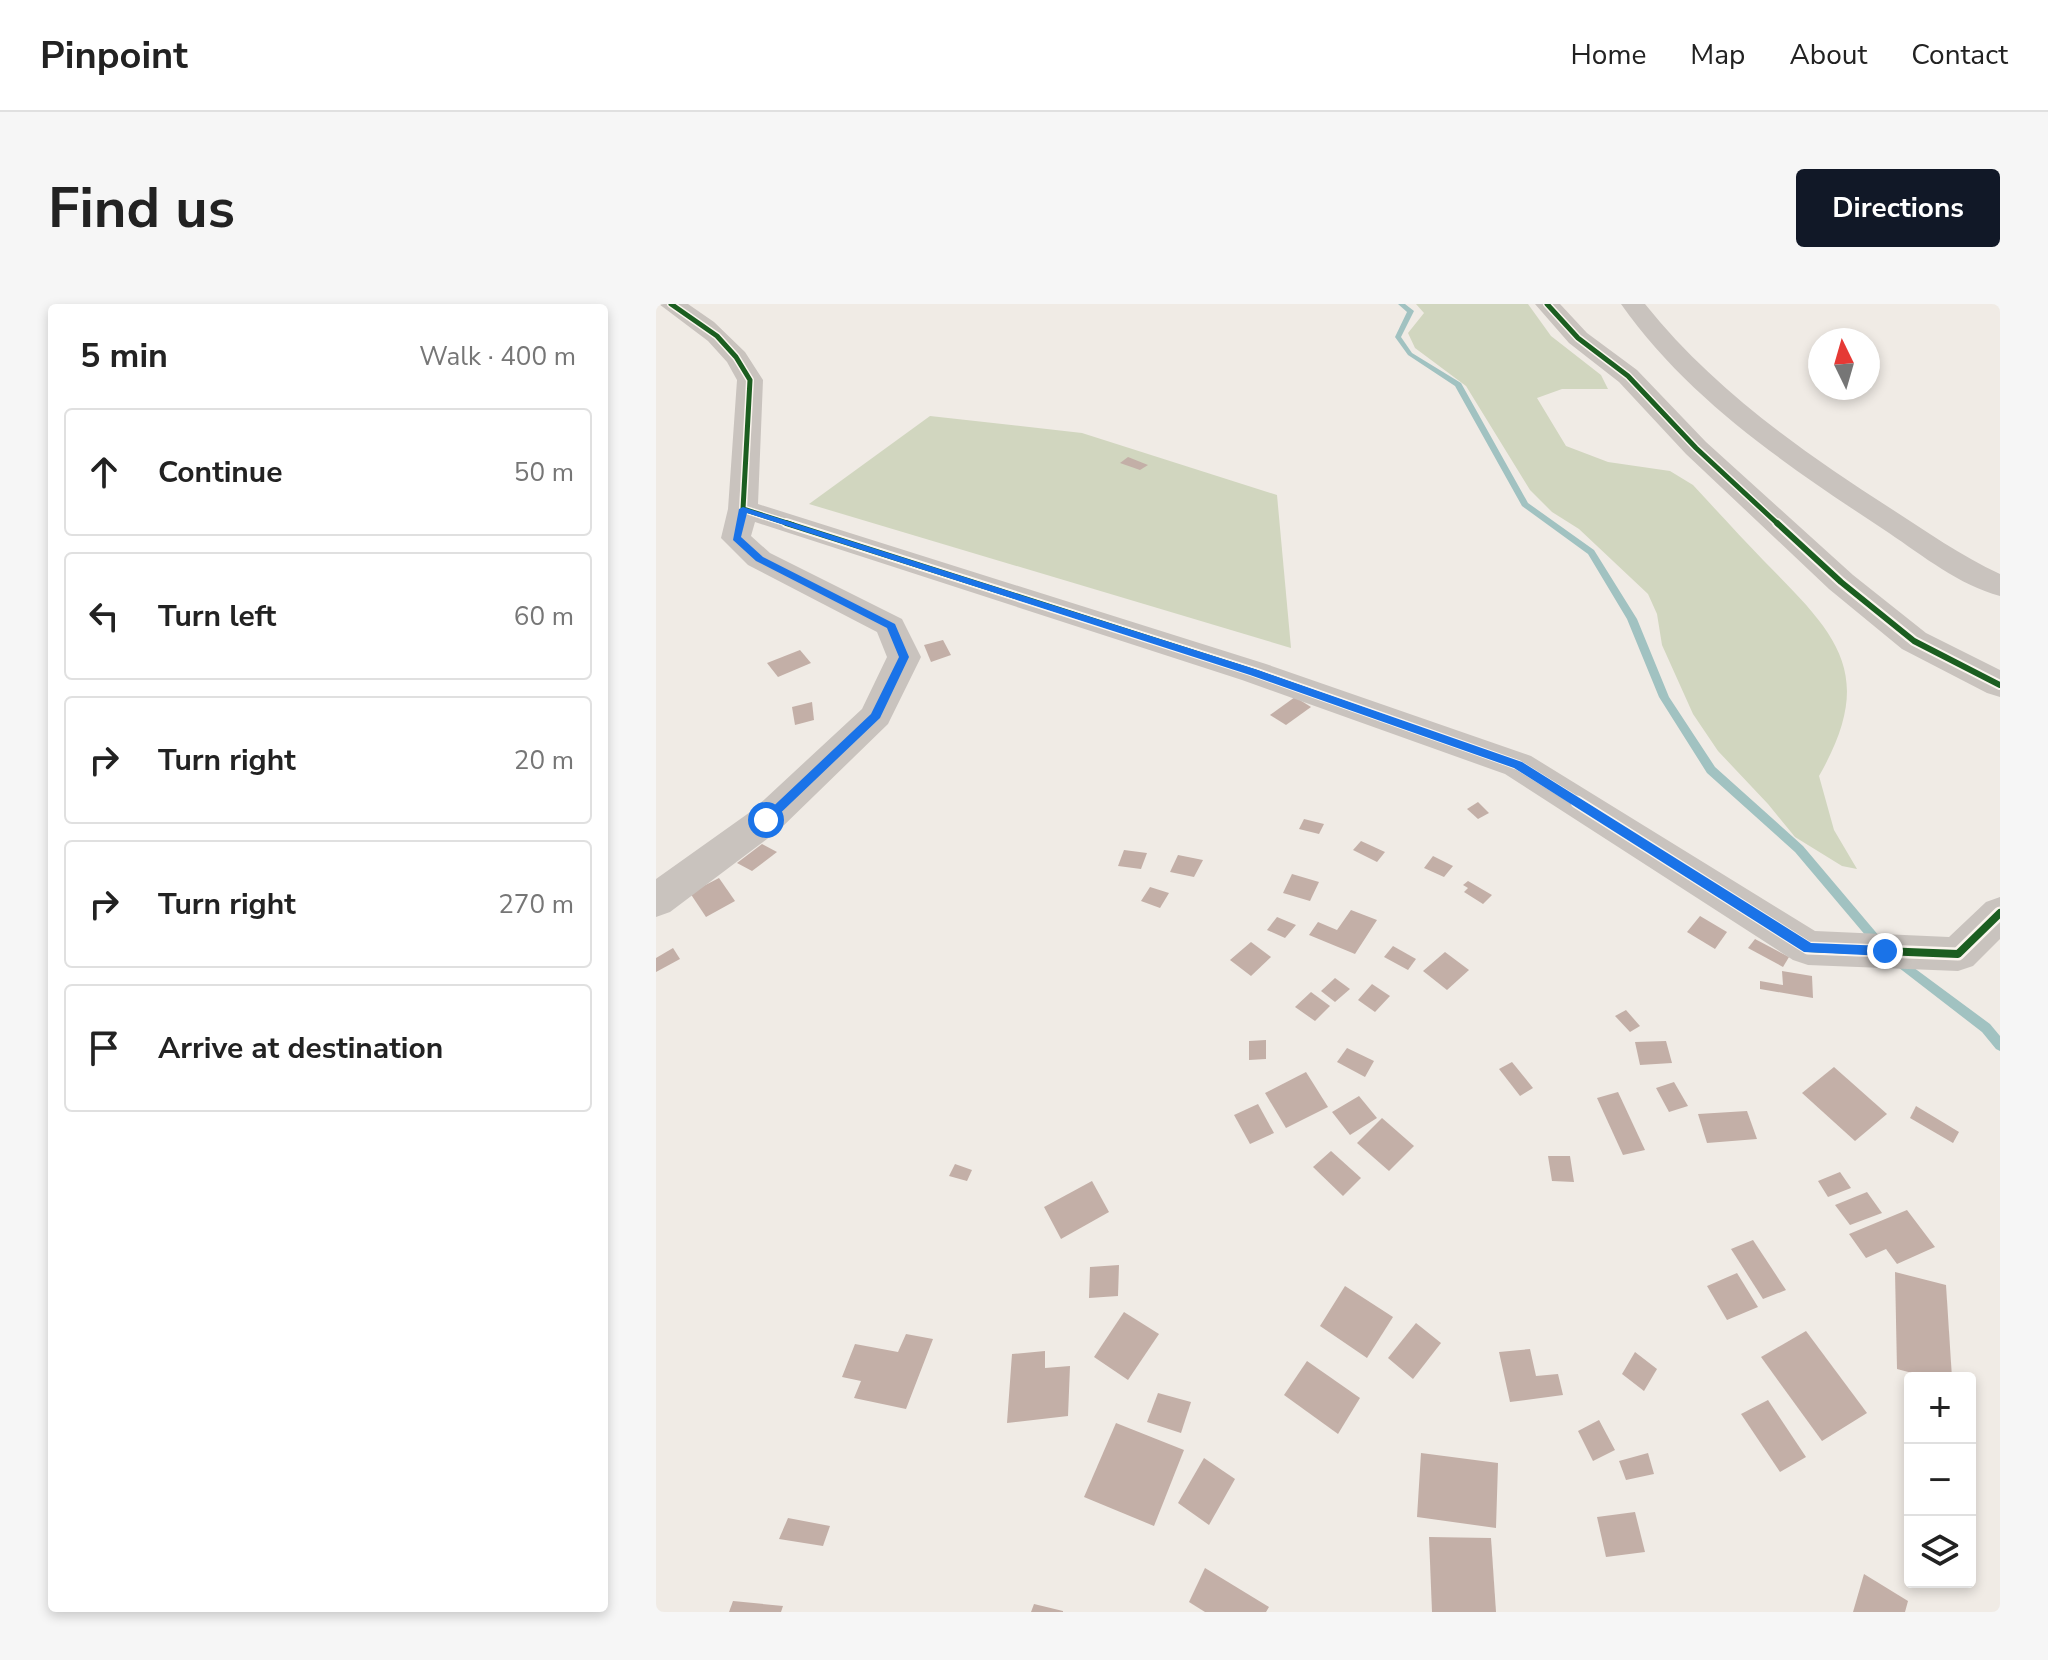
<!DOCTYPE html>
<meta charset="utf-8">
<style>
body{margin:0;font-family:"Nunito Sans",sans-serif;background:#f6f6f6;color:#222}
.controls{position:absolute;right:24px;bottom:24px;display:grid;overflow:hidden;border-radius:8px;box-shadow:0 4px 12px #0003}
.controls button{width:72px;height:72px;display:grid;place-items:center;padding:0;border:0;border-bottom:2px solid #e0e0e0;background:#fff;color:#222;font:40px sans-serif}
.compass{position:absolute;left:1152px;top:24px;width:72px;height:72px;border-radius:50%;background:#fff;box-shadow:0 4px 12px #0003;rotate:355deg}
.stop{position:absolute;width:24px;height:24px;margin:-18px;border:6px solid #1a73e8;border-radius:50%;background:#fff}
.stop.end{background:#1a73e8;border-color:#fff;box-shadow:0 2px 8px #0008}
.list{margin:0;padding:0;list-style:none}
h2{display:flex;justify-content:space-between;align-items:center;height:104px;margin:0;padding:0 32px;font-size:34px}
h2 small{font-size:26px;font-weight:400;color:#767676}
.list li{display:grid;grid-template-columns:52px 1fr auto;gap:24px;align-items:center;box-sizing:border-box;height:128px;margin:0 16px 16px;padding:0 16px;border:2px solid #e0e0e0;border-radius:8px}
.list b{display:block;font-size:30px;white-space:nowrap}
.list em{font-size:26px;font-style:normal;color:#767676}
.icon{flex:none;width:44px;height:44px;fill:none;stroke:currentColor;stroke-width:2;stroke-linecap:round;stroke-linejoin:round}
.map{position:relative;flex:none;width:1344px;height:1308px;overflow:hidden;border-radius:8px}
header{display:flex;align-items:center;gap:48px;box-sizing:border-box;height:112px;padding:0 40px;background:#fff;border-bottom:2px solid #e0e0e0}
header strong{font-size:38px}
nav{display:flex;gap:44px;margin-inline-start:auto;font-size:28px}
.intro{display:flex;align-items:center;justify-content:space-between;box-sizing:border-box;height:192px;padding:0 48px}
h1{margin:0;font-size:56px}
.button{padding:20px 36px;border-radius:8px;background:#111827;color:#fff;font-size:28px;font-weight:700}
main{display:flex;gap:48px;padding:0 48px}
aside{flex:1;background:#fff;border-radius:8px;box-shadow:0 4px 12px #0003}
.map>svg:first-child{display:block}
.green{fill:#d1d6bf}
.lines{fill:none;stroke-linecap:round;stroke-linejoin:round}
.stream{fill:#a1c2c1;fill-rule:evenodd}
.building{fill:#c3afa7}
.minor{fill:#c9c3be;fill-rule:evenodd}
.tertiary{fill:#c9c3be;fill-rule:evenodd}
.cycleway-far2-casing{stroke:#fbf5ee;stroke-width:8}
.cycleway-far1-casing{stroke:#fbf5ee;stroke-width:10}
.cycleway-casing{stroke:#fbf5ee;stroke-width:13}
.cycleway-far2{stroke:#1b5e20;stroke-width:5}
.cycleway-far1{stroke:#1b5e20;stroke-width:6}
.cycleway{stroke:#1b5e20;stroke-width:8}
.route{fill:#1a73e8}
</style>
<header>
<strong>Pinpoint</strong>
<nav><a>Home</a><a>Map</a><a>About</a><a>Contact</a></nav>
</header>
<div class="intro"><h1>Find us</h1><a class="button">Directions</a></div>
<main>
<aside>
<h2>5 min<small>Walk · 400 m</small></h2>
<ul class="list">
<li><svg class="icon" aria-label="ahead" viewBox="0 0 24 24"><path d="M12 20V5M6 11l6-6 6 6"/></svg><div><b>Continue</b></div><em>50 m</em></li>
<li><svg class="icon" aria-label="left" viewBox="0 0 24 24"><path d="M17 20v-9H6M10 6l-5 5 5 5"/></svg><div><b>Turn left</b></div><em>60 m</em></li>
<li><svg class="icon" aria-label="right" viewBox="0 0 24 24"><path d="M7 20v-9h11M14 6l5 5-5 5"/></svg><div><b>Turn right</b></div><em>20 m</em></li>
<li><svg class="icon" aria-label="right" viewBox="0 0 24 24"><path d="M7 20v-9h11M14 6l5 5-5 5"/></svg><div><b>Turn right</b></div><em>270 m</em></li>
<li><svg class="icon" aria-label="arrive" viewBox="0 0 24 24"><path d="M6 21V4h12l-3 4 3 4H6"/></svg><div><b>Arrive at destination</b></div></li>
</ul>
</aside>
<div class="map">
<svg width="1344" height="1308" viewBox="0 0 1344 1308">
<rect width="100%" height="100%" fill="#f0ebe5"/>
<!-- green -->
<g class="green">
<path d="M760,0H872L895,32L945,71L952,85H906L881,94L910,142L952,158L1014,167L1037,181C1061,207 1084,232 1108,257C1180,330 1222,369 1163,472L1178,526L1201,565L1186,562L1139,533L1112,500L1062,447L1037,410L1006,341L1001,310L992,290L923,225L896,208L874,186L810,82L759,44L752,29L768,9Z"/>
<path d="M274,112L426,129L621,191L635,344L153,200Z"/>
</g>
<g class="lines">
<!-- stream -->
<g class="stream">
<path d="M742,0H749L758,7L745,33L756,49L805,79L872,199L938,246L981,315L1013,393L1059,463L1147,542L1229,639L1231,642L1229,645H1221L1139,548L1051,469L1003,393L971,315L932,250L866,202L799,82L752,51L739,33L751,8Z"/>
<path d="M1242,652L1334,720L1344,732V747L1340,745L1326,728L1238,660L1236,657L1238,654Z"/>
</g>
</g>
<!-- building -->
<g class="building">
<path d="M472,153L492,161L484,166L464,159Z"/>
<path d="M287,336L295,351L275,358L268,341Z"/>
<path d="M144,346L155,359L122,373L111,359Z"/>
<path d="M639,393L655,403L630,421L614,411Z"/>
<path d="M156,398L158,416L139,421L136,403Z"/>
<path d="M822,498L833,509L822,515L811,505Z"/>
<path d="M648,515L668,520L663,530L643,525Z"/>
<path d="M705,537L729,548L721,558L697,546Z"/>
<path d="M106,540L121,548L96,567L81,559Z"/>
<path d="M468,546L491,549L485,565L462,562Z"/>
<path d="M522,551L547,556L538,573L514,568Z"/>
<path d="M777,552L797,562L788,573L768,564Z"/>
<path d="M636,570L663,578L654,597L627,589Z"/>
<path d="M63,574L79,597L50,613L34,589Z"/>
<path d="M812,577L836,591L827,600L808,588L812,584L807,581Z"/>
<path d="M494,583L513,589L504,604L485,597Z"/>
<path d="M695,606L721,616L699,650L653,631L662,618L681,626Z"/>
<path d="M1044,612L1071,628L1059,645L1031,628Z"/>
<path d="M621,613L640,621L629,634L611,626Z"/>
<path d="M1099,635L1133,653L1127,663L1092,644Z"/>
<path d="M595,638L615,653L595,672L574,656Z"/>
<path d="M737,642L760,655L752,666L728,653Z"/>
<path d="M17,644L24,655L0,668V654Z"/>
<path d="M789,648L813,666L791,686L767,667Z"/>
<path d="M1126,667L1156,672L1157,694L1104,685V677L1127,681Z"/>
<path d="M679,674L694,685L679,698L665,687Z"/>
<path d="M716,680L734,692L719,708L702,696Z"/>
<path d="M655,688L674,702L659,717L639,703Z"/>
<path d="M970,706L984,722L974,728L959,712Z"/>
<path d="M610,736V755L593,756V737Z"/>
<path d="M1010,737L1016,759L984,761L979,738Z"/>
<path d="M691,744L718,757L709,773L681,758Z"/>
<path d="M856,758L877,784L864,792L843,765Z"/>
<path d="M1178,763L1231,810L1199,837L1146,789Z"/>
<path d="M650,768L672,803L630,824L609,789Z"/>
<path d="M1018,778L1032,802L1013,808L1000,784Z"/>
<path d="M962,788L989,846L967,851L941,794Z"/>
<path d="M703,792L721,814L694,831L676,808Z"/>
<path d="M602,800L618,829L594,840L578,811Z"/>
<path d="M1260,802L1303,828L1297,839L1254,814Z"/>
<path d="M1091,807L1101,835L1051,839L1042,810Z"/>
<path d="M726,814L758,842L733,867L701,839Z"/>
<path d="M675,847L705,874L687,892L657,863Z"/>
<path d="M892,852H914L918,878L896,877Z"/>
<path d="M299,860L316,866L311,877L293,872Z"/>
<path d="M1184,868L1195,884L1172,893L1162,877Z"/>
<path d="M436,877L453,908L405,935L388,903Z"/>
<path d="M1211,888L1226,909L1194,921L1179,901Z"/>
<path d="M1251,906L1279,943L1241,960L1230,945L1210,954L1193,930Z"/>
<path d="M1097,936L1130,986L1107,995L1075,945Z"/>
<path d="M463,961L462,992L433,994L434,963Z"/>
<path d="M1239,968L1290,981L1296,1074H1275L1241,1065Z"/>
<path d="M1081,969L1102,1003L1071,1016L1051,982Z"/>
<path d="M689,982L737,1013L711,1054L664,1022Z"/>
<path d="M468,1008L503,1030L472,1076L438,1053Z"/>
<path d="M760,1019L785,1039L757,1075L732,1054Z"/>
<path d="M1150,1027L1211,1109L1166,1137L1105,1053Z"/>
<path d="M250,1030L277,1035L250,1105L198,1094L205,1077L186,1073L199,1040L242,1048Z"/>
<path d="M874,1045L880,1072L902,1070L907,1091L854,1098L843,1048Z"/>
<path d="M389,1047V1064L414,1062L412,1112L351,1119L356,1050Z"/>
<path d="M979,1048L1001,1065L988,1087L966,1070Z"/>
<path d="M651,1057L704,1094L682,1130L628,1091Z"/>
<path d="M502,1089L535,1098L525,1129L491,1118Z"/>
<path d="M1112,1096L1150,1153L1124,1168L1085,1110Z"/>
<path d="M943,1116L959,1146L937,1157L922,1127Z"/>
<path d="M460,1119L528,1146L498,1222L428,1193Z"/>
<path d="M765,1149L842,1159L840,1224L761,1213Z"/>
<path d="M992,1149L998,1170L970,1176L963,1157Z"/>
<path d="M548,1154L579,1175L553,1221L522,1199Z"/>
<path d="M979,1208L989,1248L950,1253L941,1213Z"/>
<path d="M132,1214L174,1222L167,1242L123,1235Z"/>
<path d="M773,1233L835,1234L840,1308H776Z"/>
<path d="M549,1264L613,1303L610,1308H549L533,1298Z"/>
<path d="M1208,1270L1252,1297L1249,1308H1197Z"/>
<path d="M77,1297L127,1302L125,1308H73Z"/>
<path d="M378,1300L407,1307V1308H375Z"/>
</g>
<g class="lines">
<!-- minor -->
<g class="minor">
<path d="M3,0H32L58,18L89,48L107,76L102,200L610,360L875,452L1159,627L1293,633L1330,598L1344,593V635L1317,662L1302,667L1152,661L1137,656L849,470L586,376L99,218L95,232L114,249L246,315L265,353L232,420L123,526L14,608L0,613V575L97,506L206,405L231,353L221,328L92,261L65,234L72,205L81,76L71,58L52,37Z"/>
<path d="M965,0H989C1056,84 1144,146 1234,204C1270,227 1305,252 1344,270V292C1303,281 1267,252 1233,229C1136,165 1033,97 965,0Z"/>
</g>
<!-- tertiary -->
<path class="tertiary" d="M879,0H904L931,29L981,66L1050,138L1197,271L1270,329L1344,366V393L1331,389L1246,345L1173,285L1030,150L963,78L913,39Z"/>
<defs>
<g id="cycleway-far2">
<path d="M15,0L61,32L80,53L94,76L87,205L137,221"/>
<path d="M891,0L922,34L972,72L1040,144L1123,221"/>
</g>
<g id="cycleway-far1">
<path d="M130,219L598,368L862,461L925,500"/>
<path d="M1121,219L1185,278L1258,337L1344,381"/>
</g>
<path id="cycleway" d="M921,498L1152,644L1302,650L1344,609"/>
</defs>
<!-- cycleway-far2 casing -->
<use href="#cycleway-far2" class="cycleway-far2-casing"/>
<!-- cycleway-far1 casing -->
<use href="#cycleway-far1" class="cycleway-far1-casing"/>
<!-- cycleway casing -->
<use href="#cycleway" class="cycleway-casing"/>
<!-- cycleway-far2 -->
<use href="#cycleway-far2" class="cycleway-far2"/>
<!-- cycleway-far1 -->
<use href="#cycleway-far1" class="cycleway-far1"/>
<!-- cycleway -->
<use href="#cycleway" class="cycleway"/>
</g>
<!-- route -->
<path class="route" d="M87,203L602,366L866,458L1155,639L1229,642L1235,647L1229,652L1148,648L858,464L594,371L91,209L85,233L107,253L239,320L253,353L224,414L114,519H106V513L215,410L243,353L231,324L100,257L77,236L83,205Z"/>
</svg>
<div class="controls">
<button>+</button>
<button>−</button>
<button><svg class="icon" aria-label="layers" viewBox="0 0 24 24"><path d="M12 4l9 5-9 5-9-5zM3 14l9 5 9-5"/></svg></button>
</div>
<svg class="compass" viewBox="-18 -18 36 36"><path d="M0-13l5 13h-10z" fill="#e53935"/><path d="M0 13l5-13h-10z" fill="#767676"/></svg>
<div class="stop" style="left:110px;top:516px"></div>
<div class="stop end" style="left:1229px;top:647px"></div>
</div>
</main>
